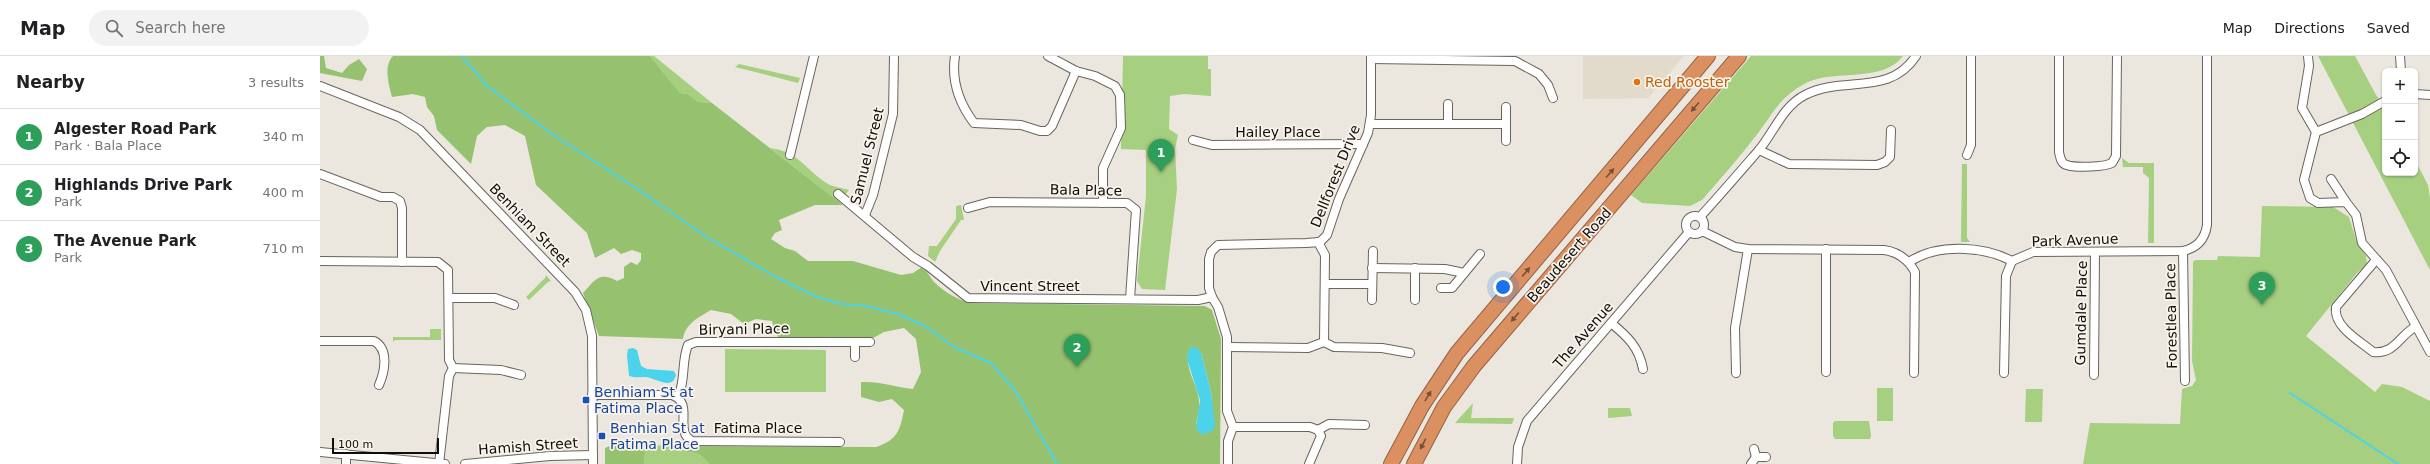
<!DOCTYPE html>
<meta charset="utf-8">
<style>
body{margin:0;font-family:"DejaVu Sans",sans-serif;background:#f2f2f2;color:#202124}
.controls{position:absolute;right:12px;top:12px;display:grid;overflow:hidden;border-radius:6px;box-shadow:0 1px 3px #0004}
.controls button{width:36px;height:36px;display:grid;place-items:center;padding:0;border:0;border-bottom:1px solid #e0e0e0;background:#fff;color:#202124;font:20px sans-serif}
.scale{position:absolute;left:12px;bottom:10px;width:107px;box-sizing:border-box;padding-left:4px;border:2px solid #0f0e0b;border-top:0;font-size:11px;line-height:14px;white-space:nowrap;color:#0f0e0b;-webkit-text-stroke:3px #f8f4eb;paint-order:stroke}
.you{position:absolute;left:1183px;top:231px;width:14px;height:14px;margin:-10px;border:3px solid #fff;border-radius:50%;background:#1a73e8;box-shadow:0 0 0 6px #1a73e833}
.badge{display:grid;place-items:center;width:26px;height:26px;border-radius:50%;background:#316a52;color:#fff;font-size:13px;font-weight:700}
.pin{position:absolute;translate:-50% -33px;filter:drop-shadow(0 1px 2px #0008)}
.pin::after{content:'';position:absolute;top:21px;width:14px;height:12px;background:inherit;clip-path:polygon(0 0,100% 0,50% 100%)}
.list{margin:0;padding:0;list-style:none}
h2{display:flex;justify-content:space-between;align-items:center;height:52px;margin:0;padding:0 16px;font-size:17px}
h2 small{font-size:13px;font-weight:400;color:#757577}
.list li{display:grid;grid-template-columns:26px 1fr auto;gap:12px;align-items:center;box-sizing:border-box;height:56px;padding:0 16px;border-top:1px solid #e0e0e0}
.list b{display:block;font-size:15px;white-space:nowrap}
.list p{margin:0;font-size:13px;white-space:nowrap;color:#757577}
.list em{font-size:13px;font-style:normal;color:#757577}
.icon{flex:none;width:22px;height:22px;fill:none;stroke:currentColor;stroke-width:2;stroke-linecap:round;stroke-linejoin:round}
.map{position:relative;flex:none;width:2110px;height:408px;overflow:hidden}
header{display:flex;align-items:center;gap:24px;box-sizing:border-box;height:56px;padding:0 20px;background:#fff;border-bottom:1px solid #e0e0e0}
header strong{font-size:19px}
nav{display:flex;gap:22px;margin-inline-start:auto;font-size:14px}
.search{width:280px;height:36px;background:#f2f2f2;display:flex;align-items:center;gap:10px;box-sizing:border-box;padding:0 14px;border-radius:22px;color:#757577;font-size:15px}
main{display:flex}
aside{flex:1;background:#fff}
.map>svg:first-child{display:block}
.built{fill:#e2daca}
.green{fill:#a6cf80}
.forest{fill:#96c16f;fill-rule:evenodd}
.water{fill:#4cd3ec}
.lines{fill:none;stroke-linecap:round;stroke-linejoin:round}
.stream{stroke:#4cd3ec;stroke-width:2}
.street-casing{stroke:#69655e;stroke-width:10}
.highway-casing{stroke:#946243;stroke-width:16}
.street{stroke:#fff;stroke-width:8}
.highway{stroke:#db9061;stroke-width:14}
.oneway{fill:#754f36}
.food-dot{fill:#e8710a;stroke:#f8f4eb;stroke-width:1.5}
.transit-dot{fill:#1a4fb4;stroke:#f8f4eb;stroke-width:1.5}
.labels{text-anchor:middle;dominant-baseline:central;stroke-width:3.5;stroke-linejoin:round;paint-order:stroke}
.food-label{font-size:14px;fill:#c56008;stroke:#f8f4eb;text-anchor:start}
.street-label{font-size:14px;fill:#0f0e0b;stroke:#f8f4eb}
.transit-label{font-size:14px;fill:#164399;stroke:#f8f4eb;text-anchor:start}
</style>
<header>
<strong>Map</strong>
<div class="search"><svg class="icon" aria-label="search" viewBox="0 0 24 24"><circle cx="10" cy="10" r="6"/><path d="M15 15l6 6"/></svg>Search here</div>
<nav><a>Map</a><a>Directions</a><a>Saved</a></nav>
</header>
<main>
<aside>
<h2>Nearby<small>3 results</small></h2>
<ul class="list">
<li><span class="badge" style="background:#2e9e5b">1</span><div><b>Algester Road Park</b><p>Park · Bala Place</p></div><em>340 m</em></li>
<li><span class="badge" style="background:#2e9e5b">2</span><div><b>Highlands Drive Park</b><p>Park</p></div><em>400 m</em></li>
<li><span class="badge" style="background:#2e9e5b">3</span><div><b>The Avenue Park</b><p>Park</p></div><em>710 m</em></li>
</ul>
</aside>
<div class="map">
<svg width="2110" height="408" viewBox="0 0 2110 408">
<rect width="100%" height="100%" fill="#ebe7de"/>
<!-- built -->
<path class="built" d="M1263,0H1364L1328,42L1263,43Z"/>
<!-- green -->
<g class="green">
<path d="M330,0H334L392,47L378,46L368,38L360,37Z"/>
<path d="M803,0H888V13H891V40L864,38L850,40L849,73L858,79L855,93L857,133L845,234L822,233L817,225L826,140V94L801,93Z"/>
<path d="M1431,0H1583C1564,27 1513,13 1486,27C1458,42 1453,58 1435,81C1418,103 1400,123 1382,144L1370,150L1322,147L1311,139Z"/>
<path d="M1998,0H2035L2056,39L2065,50V117H2095V104L2108,129L2110,142V214Z"/>
<path d="M419,8L480,22L478,27L415,11Z"/>
<path d="M450,92C480,96 485,114 508,128C514,131 523,132 529,134L519,146Z"/>
<path d="M1802,102L1809,107H1834V187H1828L1829,122L1823,117V111H1803Z"/>
<path d="M1642,108H1647V182L1650,186H1641Z"/>
<path d="M641,149L644,164H641L620,195L615,206L608,200L609,190H617L636,163V150Z"/>
<path d="M1942,150L2013,151L2029,161L2036,184L2046,200L2047,208L2037,217L1986,280L2055,336L2062,328L2082,331L2110,345V408H1763L1770,367L1860,368L1862,333L1872,330L1876,324L1872,305L1873,206L1875,204H1897L1898,200L1940,201Z"/>
<path d="M226,219L231,225L228,226L209,244L206,241L225,222Z"/>
<path d="M110,273H121V284H75L73,286V281H110Z"/>
<path d="M405,293L506,294V336H405Z"/>
<rect x="1557" y="332" width="16" height="33"/>
<path d="M1706,333H1723L1722,366H1705Z"/>
<path d="M1153,347L1151,362H1194L1192,368L1135,367Z"/>
<path d="M1288,352H1310L1312,360L1288,362Z"/>
<path d="M1515,365H1549L1551,380L1550,383H1515L1513,380V367Z"/>
<path d="M319,389L365,390L367,396C378,396 383,400 389,408H324L325,396Z"/>
</g>
<!-- forest -->
<g class="forest">
<path d="M0,0H4L6,12L22,17L29,9L39,3L47,13L42,25L0,17Z"/>
<path d="M73,0H330L360,37L368,38L378,46L392,47L523,149H495L459,164L462,174L455,177L451,183L465,192L475,195L488,205H533L581,219L593,217L602,211C608,216 610,221 614,226C624,236 636,242 648,247L885,250L892,254L901,283L900,408H389C383,400 378,396 367,396L365,390L556,391C577,384 580,375 584,354L572,343L559,346L541,341V326C559,325 575,331 593,333L601,316L596,283L584,272L564,276L553,282H459L454,275L452,265L436,263L424,268L411,258L391,254C379,261 365,268 363,283L279,280L263,237C275,224 279,215 297,225L304,222V211L311,206L317,209L321,204V197L312,194L301,198L294,192L275,202L267,177L216,129L205,80L185,69L167,71L157,80L151,108L117,74L114,60L107,51L105,41L93,38L72,41C69,29 63,10 73,0ZM868,297H881L891,336L892,347L876,368C887,332 866,326 868,297Z"/>
<path d="M319,389L325,396L324,408H285V392L290,390Z"/>
</g>
<!-- water -->
<g class="water">
<path d="M873,291L877,292L881,297L891,336L895,370L893,374L883,379L876,373L880,344L867,303L869,293Z"/>
<path d="M313,292L317,294L321,310L327,313L354,315L356,319C352,335 336,322 326,321C320,321 315,322 309,320L307,299L308,293Z"/>
</g>
<g class="lines">
<!-- stream -->
<g class="stream">
<path d="M142,0L167,30L232,78L316,132L385,180L456,221L497,241L522,248L546,250L578,258L605,270L634,291L671,307L696,336L737,408"/>
<path d="M1970,337L2078,408"/>
</g>
<defs>
<g id="street">
<path d="M635,0C631,26 639,47 654,67L701,69L720,75H727L732,70L756,15"/>
<path d="M728,0L756,15L775,20L795,30L800,39L801,72L783,112V147"/>
<path d="M1739,0V96C1740,101 1741,108 1747,109C1755,112 1785,111 1792,107L1796,100L1797,0"/>
<path d="M1988,0L1989,10L1982,52L1996,76"/>
<path d="M2080,0L2081,15"/>
<path d="M1051,3L1195,5L1219,18L1228,29L1233,42"/>
<path d="M0,30L79,61L100,74L255,236L266,254L272,280L273,408"/>
<path d="M2095,38L2110,39"/>
<path d="M2065,45L2042,58L1996,76L1984,124L1990,142L1998,147L2026,146L2036,159L2042,187L2066,214L2110,296"/>
<path d="M1050,68H1186"/>
<path d="M1128,68V48"/>
<path d="M873,84L892,89L1043,88"/>
<path d="M1186,85V51"/>
<path d="M1439,94L1469,108L1557,109L1565,106L1570,101L1571,74"/>
<path d="M470,99L494,0"/>
<path d="M1647,99L1651,89V0"/>
<path d="M0,118L61,141H73L80,145L82,152V206"/>
<path d="M2011,123L2026,146"/>
<path d="M518,138L593,201L608,210L648,242L878,244L892,241"/>
<path d="M648,152L670,146L807,147L816,154L810,243"/>
<path d="M545,159L553,139L573,58L574,0"/>
<circle cx="1375" cy="169" r="9"/>
<path d="M1380,161C1400,139 1419,117 1439,94C1454,76 1463,50 1485,39C1524,19 1569,41 1596,0"/>
<path d="M1382,175L1415,191L1428,193L1564,194C1578,196 1588,203 1595,216L1594,317"/>
<path d="M998,186L1005,199L1004,286"/>
<path d="M1863,195L1865,325"/>
<path d="M2056,204L2016,251C2013,271 2040,285 2053,296C2075,298 2078,281 2095,271"/>
<path d="M0,205L118,206L128,214L129,304L133,312L129,320L119,408"/>
<path d="M1692,205L1713,196L1863,195C1877,192 1885,183 1887,169V0"/>
<path d="M1589,206C1618,187 1663,190 1692,205"/>
<path d="M1052,212L1125,213L1144,217"/>
<path d="M1005,228H1052"/>
<path d="M1121,232H1132L1160,198"/>
<path d="M129,242H175L194,249"/>
<path d="M1052,244L1053,195"/>
<path d="M1095,244V212"/>
<path d="M1291,267C1307,280 1319,291 1323,313"/>
<path d="M0,285H54C69,293 65,315 59,329"/>
<path d="M908,291L988,292L1004,286L1014,291L1062,292L1090,297"/>
<path d="M535,301V286"/>
<path d="M133,312L181,314L201,319"/>
<path d="M1506,316V193"/>
<path d="M1416,317L1415,272L1428,193"/>
<path d="M1684,317L1686,220L1692,205"/>
<path d="M1774,319L1775,196"/>
<path d="M272,339H352C375,347 353,375 372,385L520,386"/>
<path d="M358,341C366,324 361,306 368,289L376,286H550"/>
<path d="M913,371H990L998,374L1001,380L989,408"/>
<path d="M998,374L1009,368L1045,369"/>
<path d="M1434,393L1436,401H1446"/>
<path d="M0,396L125,408"/>
<path d="M26,408V398"/>
<path d="M145,408L230,400L273,399"/>
<path d="M908,408V385L913,371L907,355V281L898,251L892,241L889,232V203L891,196L898,189L986,187L1000,186L1007,179L1019,143L1048,77L1051,59V0"/>
<path d="M1197,408L1198,391L1207,365L1369,176"/>
<path d="M1431,408L1436,401"/>
</g>
<g id="highway">
<path d="M1071,408L1102,350L1137,297L1388,0"/>
<path d="M1094,408L1124,351L1154,310L1419,0"/>
</g>
</defs>
<!-- street casing -->
<use href="#street" class="street-casing"/>
<!-- highway casing -->
<use href="#highway" class="highway-casing"/>
<!-- street -->
<use href="#street" class="street"/>
<!-- highway -->
<use href="#highway" class="highway"/>
</g>
<!-- one-way arrows -->
<defs><path id="oneway-solid" d="M-6-.8H1V-3.2L6.5 0L1 3.2V.8H-6Z"/></defs>
<g class="oneway">
<use href="#oneway-solid" transform="translate(1375 51) rotate(130)"/>
<use href="#oneway-solid" transform="translate(1290 117) rotate(-49)"/>
<use href="#oneway-solid" transform="translate(1206 216) rotate(-50)"/>
<use href="#oneway-solid" transform="translate(1195 261) rotate(130)"/>
<use href="#oneway-solid" transform="translate(1108 340) rotate(-59)"/>
<use href="#oneway-solid" transform="translate(1103 388) rotate(118)"/>
</g>
<!-- markers -->
<circle class="food-dot" cx="1317" cy="26" r="4"/>
<g class="transit-dot">
<rect x="262" y="340" width="8" height="8" rx="2"/>
<rect x="278" y="376" width="8" height="8" rx="2"/>
</g>
<g class="labels">
<!-- food labels -->
<g class="food-label">
<text x="1325" y="26">Red Rooster</text>
</g>
<!-- street labels -->
<g class="street-label">
<text x="958" y="76">Hailey Place</text>
<text transform="translate(547 100) rotate(-76)">Samuel Street</text>
<text transform="translate(1015 120) rotate(-68)">Dellforest Drive</text>
<text transform="translate(766 134) rotate(1)">Bala Place</text>
<text transform="translate(210 169) rotate(46)">Benhiam Street</text>
<text transform="translate(1755 184) rotate(-2)">Park Avenue</text>
<text transform="translate(1249 199) rotate(-49)">Beaudesert Road</text>
<text x="710" y="230">Vincent Street</text>
<text transform="translate(1761 257) rotate(-89)">Gumdale Place</text>
<text transform="translate(1851 260) rotate(-91)">Forestlea Place</text>
<text transform="translate(424 273) rotate(-1)">Biryani Place</text>
<text transform="translate(1263 279) rotate(-49)">The Avenue</text>
<text x="438" y="372">Fatima Place</text>
<text transform="translate(208 390) rotate(-4)">Hamish Street</text>
</g>
<!-- transit labels -->
<g class="transit-label">
<text x="274" y="336">Benhiam St at<tspan x="274" dy="16">Fatima Place</tspan></text>
<text x="290" y="372">Benhian St at<tspan x="290" dy="16">Fatima Place</tspan></text>
</g>
</g>
</svg>
<div class="controls">
<button>+</button>
<button>−</button>
<button><svg class="icon" aria-label="locate" viewBox="0 0 24 24"><circle cx="12" cy="12" r="6"/><path d="M12 2v4M12 18v4M2 12h4M18 12h4"/></svg></button>
</div>
<div class="scale">100 m</div>
<div class="you"></div>
<div class="pin badge" style="left:841px;top:116px;background:#2e9e5b">1</div>
<div class="pin badge" style="left:757px;top:311px;background:#2e9e5b">2</div>
<div class="pin badge" style="left:1942px;top:249px;background:#2e9e5b">3</div>
</div>
</main>
